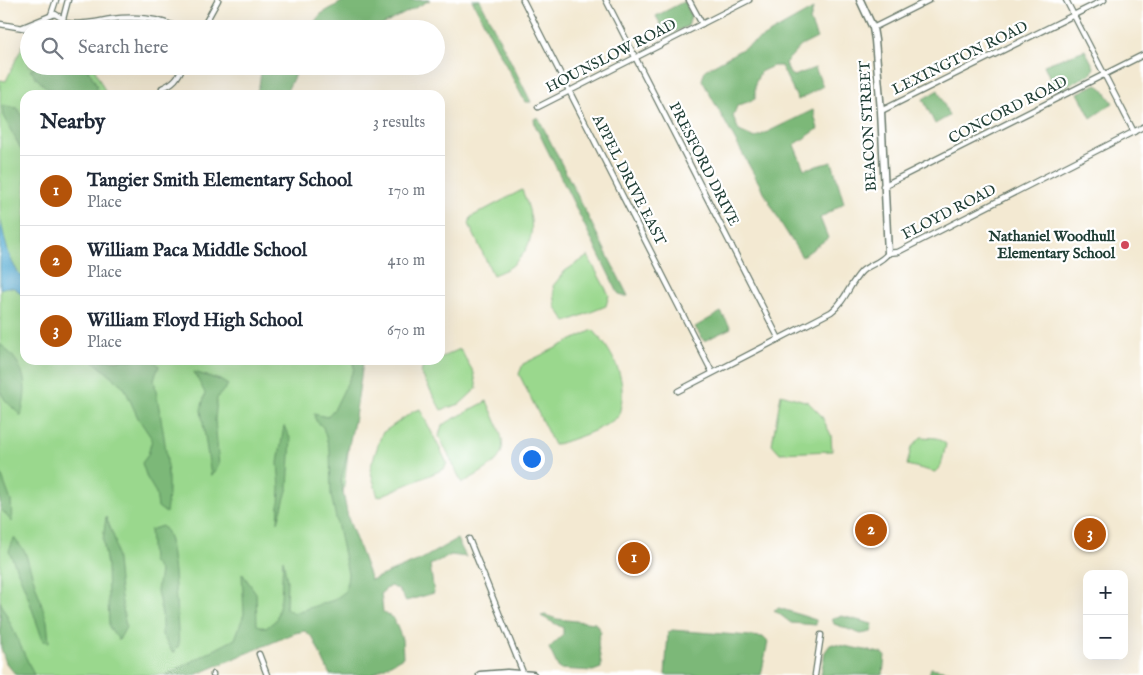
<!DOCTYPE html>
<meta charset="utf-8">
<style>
body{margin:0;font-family:"IM FELL English",serif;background:#f6f6f7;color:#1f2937}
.controls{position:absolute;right:15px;bottom:15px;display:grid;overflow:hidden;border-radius:10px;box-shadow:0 5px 20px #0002}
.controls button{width:45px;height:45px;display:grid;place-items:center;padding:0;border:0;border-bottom:1px solid #e0e1e3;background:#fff;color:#1f2937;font:25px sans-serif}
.you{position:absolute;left:531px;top:458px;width:18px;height:18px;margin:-12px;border:4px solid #fff;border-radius:50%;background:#1a73e8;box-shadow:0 0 0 8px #1a73e833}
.badge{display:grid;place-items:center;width:32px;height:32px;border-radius:50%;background:#b45309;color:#fff;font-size:16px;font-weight:700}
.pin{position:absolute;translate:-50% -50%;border:2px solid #fff;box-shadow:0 1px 5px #0006}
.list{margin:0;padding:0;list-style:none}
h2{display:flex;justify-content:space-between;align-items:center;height:65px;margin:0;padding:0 20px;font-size:21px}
h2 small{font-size:16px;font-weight:400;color:#747a83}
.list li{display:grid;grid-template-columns:32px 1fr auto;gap:15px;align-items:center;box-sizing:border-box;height:70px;padding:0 20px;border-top:1px solid #e0e1e3}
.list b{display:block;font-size:19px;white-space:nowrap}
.list p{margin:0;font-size:16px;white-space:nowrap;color:#747a83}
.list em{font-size:16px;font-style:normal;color:#747a83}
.icon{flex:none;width:28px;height:28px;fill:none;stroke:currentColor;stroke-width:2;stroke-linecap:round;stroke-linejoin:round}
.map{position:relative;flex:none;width:1143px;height:675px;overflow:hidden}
.search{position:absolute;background:#fff;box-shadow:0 5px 20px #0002;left:20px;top:20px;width:425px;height:55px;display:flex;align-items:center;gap:12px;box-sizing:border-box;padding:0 18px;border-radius:28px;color:#747a83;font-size:19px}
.panel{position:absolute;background:#fff;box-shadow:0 5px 20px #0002;left:20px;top:90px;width:425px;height:275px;border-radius:15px}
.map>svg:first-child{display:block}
.green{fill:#9ad88d;stroke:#5c8a60}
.forest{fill:#7bb878;stroke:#4d7a56}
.water{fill:#59aed5;stroke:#3c7684}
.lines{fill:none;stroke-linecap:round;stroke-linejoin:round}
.street-casing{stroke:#69796b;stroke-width:7}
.secondary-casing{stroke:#69796b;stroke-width:9}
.street{stroke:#fff;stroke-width:4.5}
.secondary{stroke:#fff;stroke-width:6}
.poi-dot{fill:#d1495b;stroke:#fff;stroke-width:2}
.labels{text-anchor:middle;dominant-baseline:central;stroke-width:4.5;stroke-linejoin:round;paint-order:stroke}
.street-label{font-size:15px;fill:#1f3d34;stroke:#fff}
.poi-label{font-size:15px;font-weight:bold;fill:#1f3d34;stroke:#fff;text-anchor:end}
</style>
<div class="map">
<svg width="1143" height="675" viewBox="0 0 1143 675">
<rect width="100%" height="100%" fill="#fff"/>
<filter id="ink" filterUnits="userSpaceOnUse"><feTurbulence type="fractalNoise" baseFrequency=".02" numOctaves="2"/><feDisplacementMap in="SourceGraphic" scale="10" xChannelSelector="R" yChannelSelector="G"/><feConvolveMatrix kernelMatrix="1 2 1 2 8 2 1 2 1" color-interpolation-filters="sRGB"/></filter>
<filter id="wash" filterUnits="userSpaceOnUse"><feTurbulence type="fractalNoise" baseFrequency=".0096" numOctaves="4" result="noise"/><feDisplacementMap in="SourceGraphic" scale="20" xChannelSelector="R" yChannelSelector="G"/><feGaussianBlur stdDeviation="1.12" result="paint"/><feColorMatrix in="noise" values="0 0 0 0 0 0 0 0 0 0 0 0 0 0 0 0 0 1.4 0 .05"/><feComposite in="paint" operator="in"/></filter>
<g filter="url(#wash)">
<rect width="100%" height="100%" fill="#f3e9d2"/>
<!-- green -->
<g class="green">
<path d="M28,34L29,66H93L107,95H25V360H361L351,428L342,502L361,591L189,675H22L0,632V80L6,81Z"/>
<path d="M522,190C533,217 539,241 514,264C509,269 500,272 493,275L469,224L471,217Z"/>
<path d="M588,256L609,295L606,306L566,322L556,307L553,286L565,271Z"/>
<path d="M593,330C608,346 622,369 622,391C623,399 620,408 619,416C600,431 577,438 554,445L519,374L523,364Z"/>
<path d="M460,349L474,373L477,388L460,404L441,410L421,373L423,366L435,360H440V358Z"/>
<path d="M781,394L808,402L821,415L831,435L832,451L780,453L772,444Z"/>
<path d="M487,401C509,450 513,456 462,483L439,436L442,425Z"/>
<path d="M420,409L447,463L444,469L378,497L370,469L382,433L414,411Z"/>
<path d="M921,437L937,438L946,444L941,466L935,472L907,465L911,448Z"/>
</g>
<!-- forest -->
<g class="forest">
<path d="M345,0H430L375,29H301L311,26L321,14Z"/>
<path d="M472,0H480L531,102H525Z"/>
<path d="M685,1L691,16L688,26L667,36L656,16Z"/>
<path d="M813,9L810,21L817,38L801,46L785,63L790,74L794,76L815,68L823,86L798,100L781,66H773L760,72L755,84V99L737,106L733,116L739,131L755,138L813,110L818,129L794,145L804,169L832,162L844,203L820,218L828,238L802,257L782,225L702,80L705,70Z"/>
<path d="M1085,50L1094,67L1092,73L1059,90L1052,83L1044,65Z"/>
<path d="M38,66H79L87,68L97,85L96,95C63,95 52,99 30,70Z"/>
<path d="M262,66H299L285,95H255L259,86Z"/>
<path d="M1096,84L1103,89L1113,103L1091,118L1078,93Z"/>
<path d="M938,90L949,116L935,124L923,99Z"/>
<path d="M2,105L17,108L25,120V156L3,116Z"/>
<path d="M538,117L628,296H622L618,293L535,125L534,119Z"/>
<path d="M721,312L731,328L704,341L695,327Z"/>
<path d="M0,344C26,365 29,384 21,416L5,400L0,391Z"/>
<path d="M92,360H154L159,366L154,379C161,423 173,468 166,513L158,507L156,493L147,478L142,463L148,455L152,439L138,418L124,387Z"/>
<path d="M353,360H363V363L355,417L341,482L348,518L371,580L422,559L457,539L466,557L451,555L430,565L434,593L406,601L398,589L390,586L381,593L383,612L394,619L402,639L403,657L371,675H330L313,638L305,631L295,633L195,675H166L235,639L244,614L242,573L256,593L257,625L266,628L276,620L281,598L283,559L287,581L286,608L293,613L334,600L346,591L348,574L331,495L330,451L323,427L316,421L314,414L327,417L335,408L354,369Z"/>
<path d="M194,372L220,380L228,385L217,398L215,420L219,465L211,476L201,410L205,393Z"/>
<path d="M284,426L291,440L288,487L278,522L280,488L278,463Z"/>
<path d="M0,471L11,501L12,522L0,508Z"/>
<path d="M106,517L115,540L120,591L126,627L119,640L109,627L107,566L103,540Z"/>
<path d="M162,526L167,532L170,541L174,572L179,645L173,653L162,635V615L157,591L160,571L152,561L150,530Z"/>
<path d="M14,538L25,552L47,621L49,642L43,641L26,591L9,551Z"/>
<path d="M0,601L34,675H16L6,663L1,648Z"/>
<path d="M779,608L816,620V625L791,623L774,610Z"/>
<path d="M545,615L557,619L595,623L601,632C594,644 602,655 601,668L593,671L559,669L549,648L563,635V628L541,616Z"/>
<path d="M842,616L872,624L873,630L871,632L861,634L834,624L832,618Z"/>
<path d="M672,630L763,637L768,642L761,675H665L668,633Z"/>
<path d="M833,644L881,653L885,655L883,675H821L825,652L830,645Z"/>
<path d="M931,668L970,675H929Z"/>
</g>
<!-- water -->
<path class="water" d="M0,217C5,239 8,264 25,280V300C18,289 13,284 0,289Z"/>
</g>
<g filter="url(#ink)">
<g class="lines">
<defs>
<g id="street">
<path d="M523,0L712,372"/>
<path d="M606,0L779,339"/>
<path d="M689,0L702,24"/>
<path d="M1066,0L1134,132"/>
<path d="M51,15L56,0"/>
<path d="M63,19L68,0"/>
<path d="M65,23C85,25 93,22 112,19C134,16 160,18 180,29"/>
<path d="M0,24L29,29"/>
<path d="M23,27L55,14L63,19L65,29"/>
<path d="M873,28L929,0"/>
<path d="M43,29L45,19"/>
<path d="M101,29L134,23L160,29"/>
<path d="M202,29L218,0"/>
<path d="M162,88C174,83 178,78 183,66"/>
<path d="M538,107L749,0"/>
<path d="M881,111L1104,0"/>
<path d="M883,186L1143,55"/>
<path d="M678,391L831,312C846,301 849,284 862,271C870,264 881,263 888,253L898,252L1143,127"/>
<path d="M469,539L524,675"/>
<path d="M259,654L267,675"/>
<path d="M213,674V675"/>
<path d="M815,675L821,635"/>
</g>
<g id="secondary">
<path d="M860,0L873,28L875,40L881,111L888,253"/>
<path d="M480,675L507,673L533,675"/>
</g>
</defs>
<!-- street casing -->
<use href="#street" class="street-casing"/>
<!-- secondary casing -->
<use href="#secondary" class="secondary-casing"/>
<!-- street -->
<use href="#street" class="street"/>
<!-- secondary -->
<use href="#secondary" class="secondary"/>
</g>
</g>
<!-- markers -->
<circle class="poi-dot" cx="1125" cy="245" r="5"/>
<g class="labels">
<!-- street labels -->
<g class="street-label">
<text transform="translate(611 56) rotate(-27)">HOUNSLOW ROAD</text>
<text transform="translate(960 58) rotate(-26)">LEXINGTON ROAD</text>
<text transform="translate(1008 110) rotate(-27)">CONCORD ROAD</text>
<text transform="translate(868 126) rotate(-93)">BEACON STREET</text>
<text transform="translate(704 164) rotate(63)">PRESFORD DRIVE</text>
<text transform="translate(629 180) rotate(63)">APPEL DRIVE EAST</text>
<text transform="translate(949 212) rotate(-27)">FLOYD ROAD</text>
</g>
<!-- poi labels -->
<g class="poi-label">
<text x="1115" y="236">Nathaniel Woodhull<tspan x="1115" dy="17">Elementary School</tspan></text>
</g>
</g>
</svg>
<div class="controls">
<button>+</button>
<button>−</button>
</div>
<div class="you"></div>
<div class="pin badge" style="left:634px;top:558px">1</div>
<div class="pin badge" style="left:871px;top:530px">2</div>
<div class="pin badge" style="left:1090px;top:534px">3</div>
<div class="search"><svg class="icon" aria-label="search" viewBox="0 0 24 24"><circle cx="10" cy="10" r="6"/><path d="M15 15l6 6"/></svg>Search here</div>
<section class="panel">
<h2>Nearby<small>3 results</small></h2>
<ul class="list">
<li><span class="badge">1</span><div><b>Tangier Smith Elementary School</b><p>Place</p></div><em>170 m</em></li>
<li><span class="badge">2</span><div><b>William Paca Middle School</b><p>Place</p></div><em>410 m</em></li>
<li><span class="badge">3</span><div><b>William Floyd High School</b><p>Place</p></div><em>670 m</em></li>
</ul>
</section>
</div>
